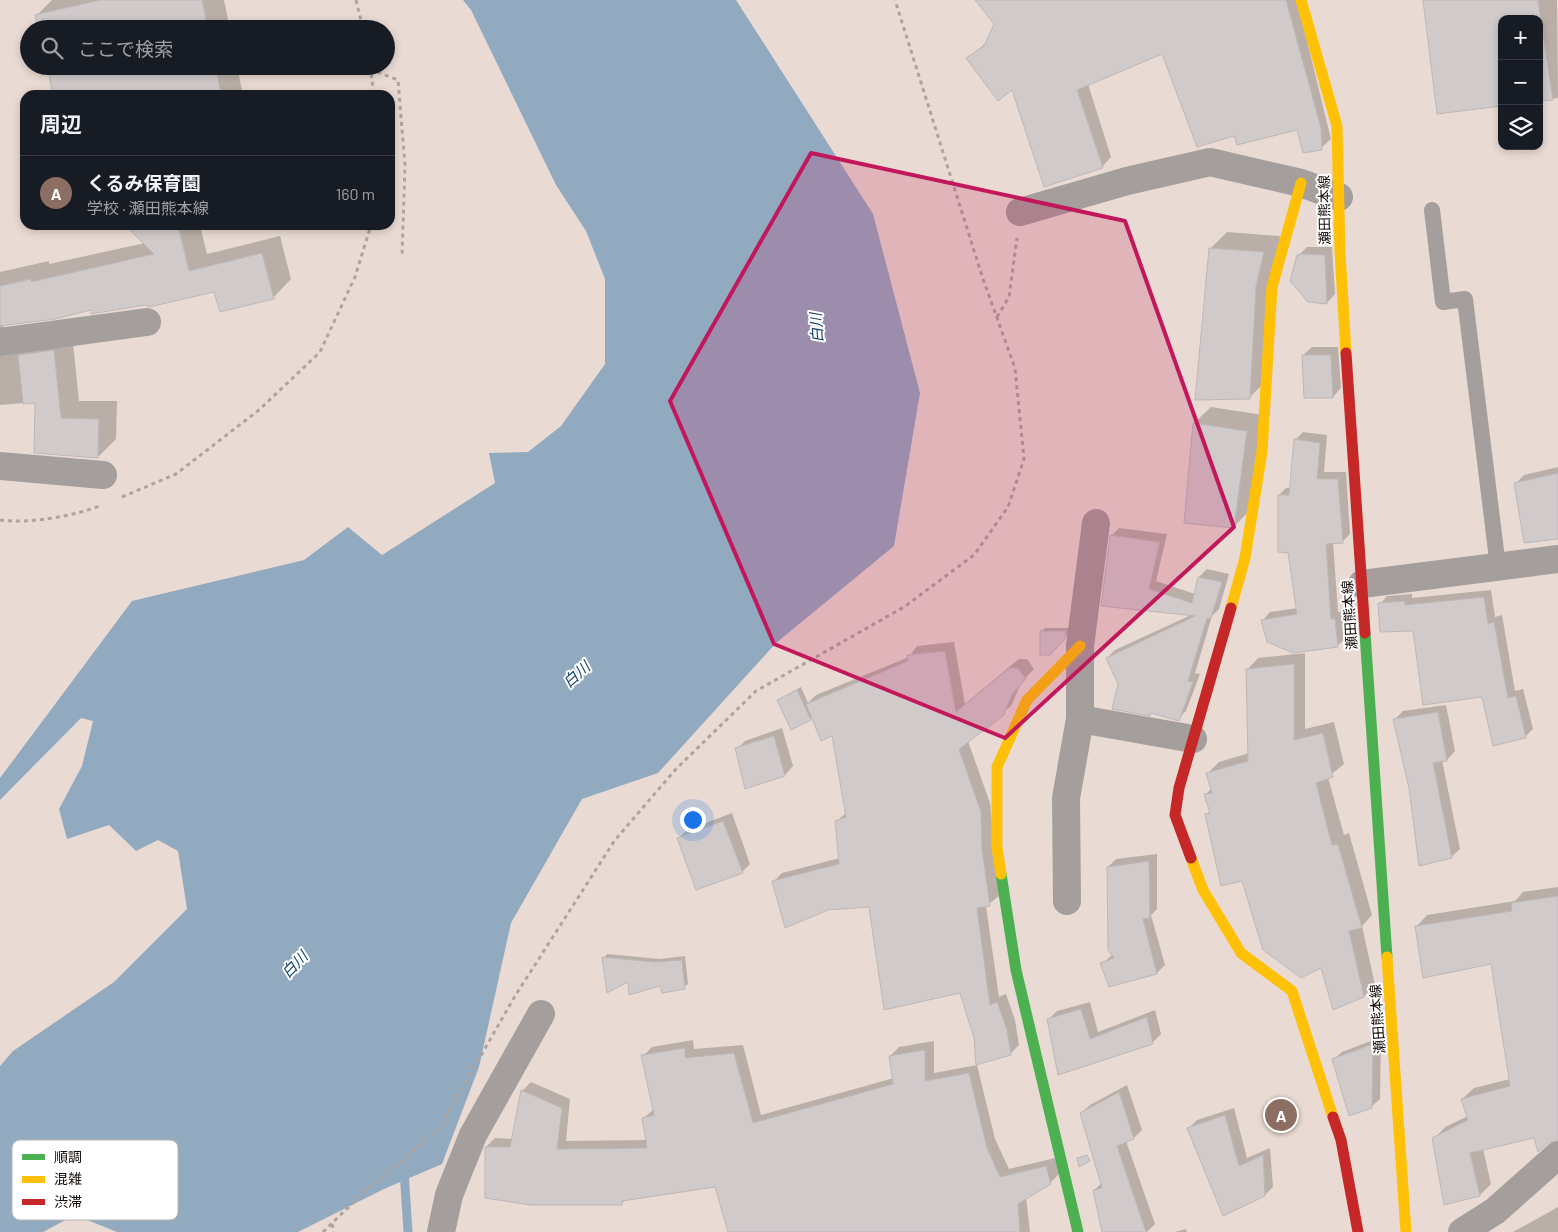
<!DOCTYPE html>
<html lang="ja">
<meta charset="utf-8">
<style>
body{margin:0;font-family:Barlow,"Noto Sans JP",sans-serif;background:#242831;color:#f1f3f6}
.controls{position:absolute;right:15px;top:15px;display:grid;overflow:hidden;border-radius:10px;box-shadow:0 2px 8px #0003}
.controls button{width:45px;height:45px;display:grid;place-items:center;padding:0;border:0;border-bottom:1px solid #363941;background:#171b24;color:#f1f3f6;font:25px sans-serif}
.you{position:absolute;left:692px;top:819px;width:18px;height:18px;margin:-12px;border:4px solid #fff;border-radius:50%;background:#1a73e8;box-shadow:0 0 0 8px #1a73e833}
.badge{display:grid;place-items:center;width:32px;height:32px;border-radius:50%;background:#aeabaa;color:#fff;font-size:16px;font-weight:700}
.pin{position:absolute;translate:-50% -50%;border:2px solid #fff;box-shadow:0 1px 5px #0006}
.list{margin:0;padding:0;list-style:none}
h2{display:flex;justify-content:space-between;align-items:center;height:65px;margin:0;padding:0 20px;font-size:21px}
h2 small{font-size:16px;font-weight:400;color:#9ea1a6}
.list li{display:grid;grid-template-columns:32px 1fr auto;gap:15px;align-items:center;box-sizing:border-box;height:75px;padding:0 20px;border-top:1px solid #363941}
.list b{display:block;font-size:19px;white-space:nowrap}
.list p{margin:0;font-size:16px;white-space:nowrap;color:#9ea1a6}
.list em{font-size:16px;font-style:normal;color:#9ea1a6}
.icon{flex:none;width:28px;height:28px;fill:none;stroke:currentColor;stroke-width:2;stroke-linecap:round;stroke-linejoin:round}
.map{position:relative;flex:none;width:1558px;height:1232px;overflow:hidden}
.search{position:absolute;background:#171b24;box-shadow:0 2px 8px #0003;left:20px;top:20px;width:375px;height:55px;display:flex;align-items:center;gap:12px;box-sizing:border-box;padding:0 18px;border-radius:28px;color:#9ea1a6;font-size:19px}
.panel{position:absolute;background:#171b24;box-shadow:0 2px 8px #0003;left:20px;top:90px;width:375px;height:140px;border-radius:15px}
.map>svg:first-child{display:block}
.water{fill:#92aac0}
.shadow{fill:#0003}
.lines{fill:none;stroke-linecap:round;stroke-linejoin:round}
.stream{stroke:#92aac0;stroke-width:9}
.building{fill:#d1cacb;stroke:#beb7b8}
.path{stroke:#ada4a0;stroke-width:3;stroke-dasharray:4 4;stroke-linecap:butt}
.lane{stroke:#a49e9c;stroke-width:16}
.street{stroke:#a49e9c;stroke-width:28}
.fast{stroke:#4caf50;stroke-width:11}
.slow{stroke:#ffc107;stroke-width:11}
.jam{stroke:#c62828;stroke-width:11}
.marked{fill:#c2185b;fill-opacity:0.2;stroke:#c2185b;stroke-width:4;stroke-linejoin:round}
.labels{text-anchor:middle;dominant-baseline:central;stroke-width:4;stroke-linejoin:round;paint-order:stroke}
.street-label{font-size:14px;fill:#120a06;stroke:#fff}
.water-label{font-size:15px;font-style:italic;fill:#124265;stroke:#fff}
.key{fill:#fff;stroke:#b8b6b4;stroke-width:1}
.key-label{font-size:14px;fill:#120a06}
</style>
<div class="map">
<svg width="1558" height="1232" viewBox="0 0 1558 1232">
<rect width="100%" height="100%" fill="#e9dbd3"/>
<!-- water -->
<path class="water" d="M463,0H736L873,214L920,393L894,546L776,643L658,773L582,799L511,923L479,1067L442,1164L384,1189L298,1232H117L75,1215L43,1232H0V1066L13,1051L114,982L187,909L178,851L158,840L136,851L109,825L67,839L59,809L82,766L93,721L81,718L0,800V778L132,601L304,560L348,527L382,555L495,483L489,453L528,452L561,426L605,364V279L586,231L556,185L471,10Z"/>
<!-- shadow -->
<g class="shadow">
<path d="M52,0H224L230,29H40L37,15Z"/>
<path d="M979,0H1297L1331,139L1321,148L1298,128L1235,134L1163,52L1088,84L1111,157L1102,167L1013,88L968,58L987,42L995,24Z"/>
<path d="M1424,0H1557L1558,98L1539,100V19Z"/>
<path d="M48,66H237L243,95H54Z"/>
<path d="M127,225H200L207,254L280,236L291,279L273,298L215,290L145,304L92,309L3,326L6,334L72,333L79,401H117L116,439L98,457L36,402L0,405V272L49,261V264L145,243Z"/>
<path d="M1227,232L1280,236L1266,381L1249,398L1210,249Z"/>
<path d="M1307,247H1332L1335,294L1327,303L1309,301L1298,256Z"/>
<path d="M1312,347H1338L1341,388L1333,397L1303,355Z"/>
<path d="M1211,407L1263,415L1250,510L1234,527L1194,423Z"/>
<path d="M1303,432L1327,435L1324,472H1346L1350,534L1342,542H1333L1338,612H1343L1345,639L1337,646L1263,620L1270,612L1298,608L1279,495L1286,488H1291L1296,439Z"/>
<path d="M1558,467V538L1516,483L1524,475Z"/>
<path d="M1119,528L1167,534L1156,581L1195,594L1199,577L1207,569L1229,574L1219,609L1212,616L1195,673L1200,674L1186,711L1178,719L1152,712L1150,714L1119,684L1107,658L1115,650L1191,615L1102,605L1111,536Z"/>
<path d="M1491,590L1495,617L1502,615L1515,691L1523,689L1533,729L1525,737L1414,630L1380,604L1387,596L1412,594V598Z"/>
<path d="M1045,628H1069V634L1049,653L1041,632Z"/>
<path d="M954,642L965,704L1019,659H1027L1034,669L1021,683L1011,706L968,741L990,803L999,896L986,906L999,997L1006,994L1015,1020L1019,1045L1010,1054L975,1038L960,992L870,906L773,882L782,873L840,858L836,822L847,812L833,734L813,717L810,719L778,700L801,687L808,703L816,695L909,657L917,646Z"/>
<path d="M1305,653V729L1334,722L1344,764L1328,777L1344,835L1349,833L1372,915L1362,926L1375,985L1364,996L1322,966L1243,879L1206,815L1210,811L1206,794L1212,788L1208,773L1219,762L1249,753L1247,670L1258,658Z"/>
<path d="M1446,705L1455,751L1447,760H1442L1460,849L1451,857L1410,788L1394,720L1403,711Z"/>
<path d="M782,728L793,766L785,775L746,787L737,749L745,741Z"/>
<path d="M732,813L750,864L742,872L679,838L687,830Z"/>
<path d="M1157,854V909L1151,915L1165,965L1157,973L1109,986L1102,964L1113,954L1108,867L1116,859Z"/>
<path d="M1558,887V1139L1535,1137L1483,1149L1491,1184L1480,1195L1434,1139L1445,1127L1468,1116L1462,1099L1474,1088L1510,1079L1492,963L1416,927L1427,915L1515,901L1523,892Z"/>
<path d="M607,954L660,959L685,956L688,984L684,987L629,980L604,958Z"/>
<path d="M1090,1002L1098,1032L1155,1010L1161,1034L1152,1043L1059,1073L1049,1019L1057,1011Z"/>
<path d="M1381,1037L1380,1099L1371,1107L1333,1060L1342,1052Z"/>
<path d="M693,1040L694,1049L743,1045L761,1115L894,1078L890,1056L899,1047L934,1041V1073L977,1065L995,1139L1009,1169L1055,1158L1059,1174L1050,1183L1026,1197L1030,1232H730L716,1185L626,1199L621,1204L486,1147L495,1138L513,1139L522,1091L531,1082L570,1099L566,1141L647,1140L644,1118L654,1109L643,1056L652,1047Z"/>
<path d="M1127,1085L1142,1130L1134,1138L1126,1141L1155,1224L1147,1232H1103L1094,1190L1102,1183L1081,1113L1090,1105Z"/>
<path d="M1234,1108L1247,1158L1270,1148L1273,1187L1265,1195L1188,1129L1197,1120Z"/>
<path d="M1558,1207V1232H1513Z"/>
<path d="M1186,1229L1187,1232H1175Z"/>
</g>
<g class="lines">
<!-- stream -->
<path class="stream" d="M404,1170L408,1232"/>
</g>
<!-- building -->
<g class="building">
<path d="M100,0H202L208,29H38L35,15Z"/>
<path d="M975,0H1286L1321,128L1322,150L1303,153L1297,130L1237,145L1234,136L1197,147L1162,54L1077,90L1103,168L1044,187L1012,90L998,101L966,58L984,46L994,24Z"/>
<path d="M1423,0H1538L1553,100L1539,101V19H1502V106L1437,114Z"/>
<path d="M47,66H216L221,95H53Z"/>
<path d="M125,225H178L189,271L262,253L274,299L220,312L214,292L149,307L145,305L91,314V310L55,319L0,326V286L31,279V282L154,254Z"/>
<path d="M1209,248L1264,252L1256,286L1250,399L1195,400Z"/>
<path d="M1303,254L1325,255L1327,304L1308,302L1290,281L1297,255Z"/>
<path d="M54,350L61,418L99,419L98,458L34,453L35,403L23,404L18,355Z"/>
<path d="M1302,355H1331L1333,398H1304Z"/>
<path d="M1193,423L1247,431L1234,528L1184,523Z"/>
<path d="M1294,439L1320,443L1317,479H1338L1343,543L1326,544L1331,619H1335L1338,647L1293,653L1267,642L1261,620L1297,614L1288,553L1278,552V495H1289Z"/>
<path d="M1558,473V539L1524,543L1514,483Z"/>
<path d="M1110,535L1160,542L1149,589L1192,603L1198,577L1222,582L1211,618H1207L1188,681L1193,682L1179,721L1151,713L1150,716L1112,709L1118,684L1106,658L1195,616L1101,606Z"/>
<path d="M1484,597L1488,624L1494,622L1508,698L1516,696L1526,738L1493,746L1482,697L1423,705L1413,631L1380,632L1378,603L1404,601L1405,605Z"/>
<path d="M1040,631H1066L1065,639L1050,655H1040Z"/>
<path d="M945,651L956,712L1009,668H1018L1026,679L1013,693L1003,716L959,749L981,812L982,849L990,906L977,908L990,1005L997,1002L1007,1030L1011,1055L976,1065L974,1038L960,993L884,1010L869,907L828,910L785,928L772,881L839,864L835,821L846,817L832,736L821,741L806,704L908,661L907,655Z"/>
<path d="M1294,664V740L1323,733L1333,777L1316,783L1332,845L1338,844L1362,928L1349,931L1364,997L1333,1010L1321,968L1301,978L1263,950L1242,881L1221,886L1205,814L1210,813L1204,794L1212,793L1206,773L1248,761L1246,669Z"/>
<path d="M797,690L811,720L791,730L777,700Z"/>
<path d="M1438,712L1447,761L1433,763L1452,858L1419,866L1409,788L1393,719Z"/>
<path d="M774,736L785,776L745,789L735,748Z"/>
<path d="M723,821L743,873L696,890L677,838Z"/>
<path d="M1149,861L1150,918L1143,919L1157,974L1109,987L1100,963L1114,958L1108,950L1107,867Z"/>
<path d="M1558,896V1140L1548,1143L1538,1152L1534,1138L1470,1153L1480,1196L1444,1205L1432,1138L1468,1120L1461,1099L1510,1086L1491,964L1423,978L1415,926L1512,911L1511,903Z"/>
<path d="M602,957L655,962L682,960L685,989L662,993L660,986L629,995L628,982L607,993Z"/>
<path d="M1081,1009L1090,1039L1147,1017L1153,1044L1058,1075L1047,1019Z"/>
<path d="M1373,1044L1372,1108L1349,1116L1332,1059Z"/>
<path d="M685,1048V1058L734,1053L753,1123L893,1084L889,1056L925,1050V1081L969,1073L987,1148L1000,1177L1046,1166L1051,1184L1018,1204L1020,1232H728L715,1187L622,1201V1205H531L485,1198V1147H510L521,1090L562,1108L557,1149L647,1148L642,1118L654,1115L641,1055Z"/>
<path d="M1119,1092L1134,1139L1117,1146L1146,1232H1102L1093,1190L1102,1188L1080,1113Z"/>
<path d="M1225,1115L1239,1166L1263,1155L1265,1196L1223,1216L1187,1128Z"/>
<path d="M1087,1155L1090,1161L1079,1167L1077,1158Z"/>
</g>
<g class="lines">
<!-- path -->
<g class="path">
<path d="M356,0L363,29"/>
<path d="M370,66L374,95"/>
<path d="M370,69L398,80L405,165L402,256"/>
<path d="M997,317L1009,297L1017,238"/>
<path d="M122,497L176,474L259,410L320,352L355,277L371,225"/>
<path d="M0,520C29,524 75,516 102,505"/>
<path d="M332,1224L334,1232"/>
<path d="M323,1232L367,1189L439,1129L515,996L615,840L676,769L756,691L904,607L974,555L1008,507L1024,459L1015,368L983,279L895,0"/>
</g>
<!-- lane -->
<path class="lane" d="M1432,210L1443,302L1465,299L1498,567"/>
<!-- street -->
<g class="street">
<path d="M1020,212L1127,181L1210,162L1301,183L1339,197"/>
<path d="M0,342L147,322"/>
<path d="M0,466L103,475"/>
<path d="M1362,584L1558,559"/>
<path d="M1080,719L1193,739"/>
<path d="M1067,901L1066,798L1080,719V646L1096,523"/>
<path d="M441,1232L449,1195L473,1135L541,1014"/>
<path d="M1462,1232L1495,1211L1558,1155"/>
</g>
<!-- fast -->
<g class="fast">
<path d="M1365,633L1387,957"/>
<path d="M1001,874L1016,970L1078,1232"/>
</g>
<!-- slow -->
<g class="slow">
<path d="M1301,0L1337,126L1340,252L1346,353"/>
<path d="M1231,608L1245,558L1262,452L1272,287L1301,183"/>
<path d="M1191,858L1203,890L1241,953L1292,991L1333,1117"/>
<path d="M1001,874L997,847V767L1027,700L1080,646"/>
<path d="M1387,957L1406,1232"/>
</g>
<!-- jam -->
<g class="jam">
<path d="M1346,353L1365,633"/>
<path d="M1191,858L1175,815L1179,788L1231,608"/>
<path d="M1333,1117L1341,1140L1358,1232"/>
</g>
</g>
<!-- marked area -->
<path class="marked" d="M811,153L1125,221L1234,527L1005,738L774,644L670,401Z"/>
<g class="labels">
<!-- street labels -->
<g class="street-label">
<text transform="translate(1324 210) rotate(-91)">瀬田熊本線</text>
<text transform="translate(1349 615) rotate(-94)">瀬田熊本線</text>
<text transform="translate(1377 1019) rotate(-94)">瀬田熊本線</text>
</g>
<!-- water labels -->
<g class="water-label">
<text transform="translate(816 328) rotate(-94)">白川</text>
<text transform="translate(576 674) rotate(-42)">白川</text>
<text transform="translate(294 964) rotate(-46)">白川</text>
</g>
</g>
<!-- legend -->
<rect x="12" y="1140" width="166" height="80" rx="8" class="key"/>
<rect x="22" y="1154" width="23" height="6" fill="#4caf50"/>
<rect x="22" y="1176" width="23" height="7" fill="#ffc107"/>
<rect x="22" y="1199" width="23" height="6" fill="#c62828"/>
<g class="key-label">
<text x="54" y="1162">順調</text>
<text x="54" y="1184">混雑</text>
<text x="54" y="1207">渋滞</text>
</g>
</svg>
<div class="controls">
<button>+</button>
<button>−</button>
<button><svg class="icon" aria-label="layers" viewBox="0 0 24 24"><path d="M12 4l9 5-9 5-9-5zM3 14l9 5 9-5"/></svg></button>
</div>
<div class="you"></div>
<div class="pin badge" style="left:1281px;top:1115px;background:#8d6e63">A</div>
<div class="search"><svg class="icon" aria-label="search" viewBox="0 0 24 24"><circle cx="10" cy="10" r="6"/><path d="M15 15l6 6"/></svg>ここで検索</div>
<section class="panel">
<h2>周辺<small></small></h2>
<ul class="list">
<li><span class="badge" style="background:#8d6e63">A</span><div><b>くるみ保育園</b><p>学校 · 瀬田熊本線</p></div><em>160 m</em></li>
</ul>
</section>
</div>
